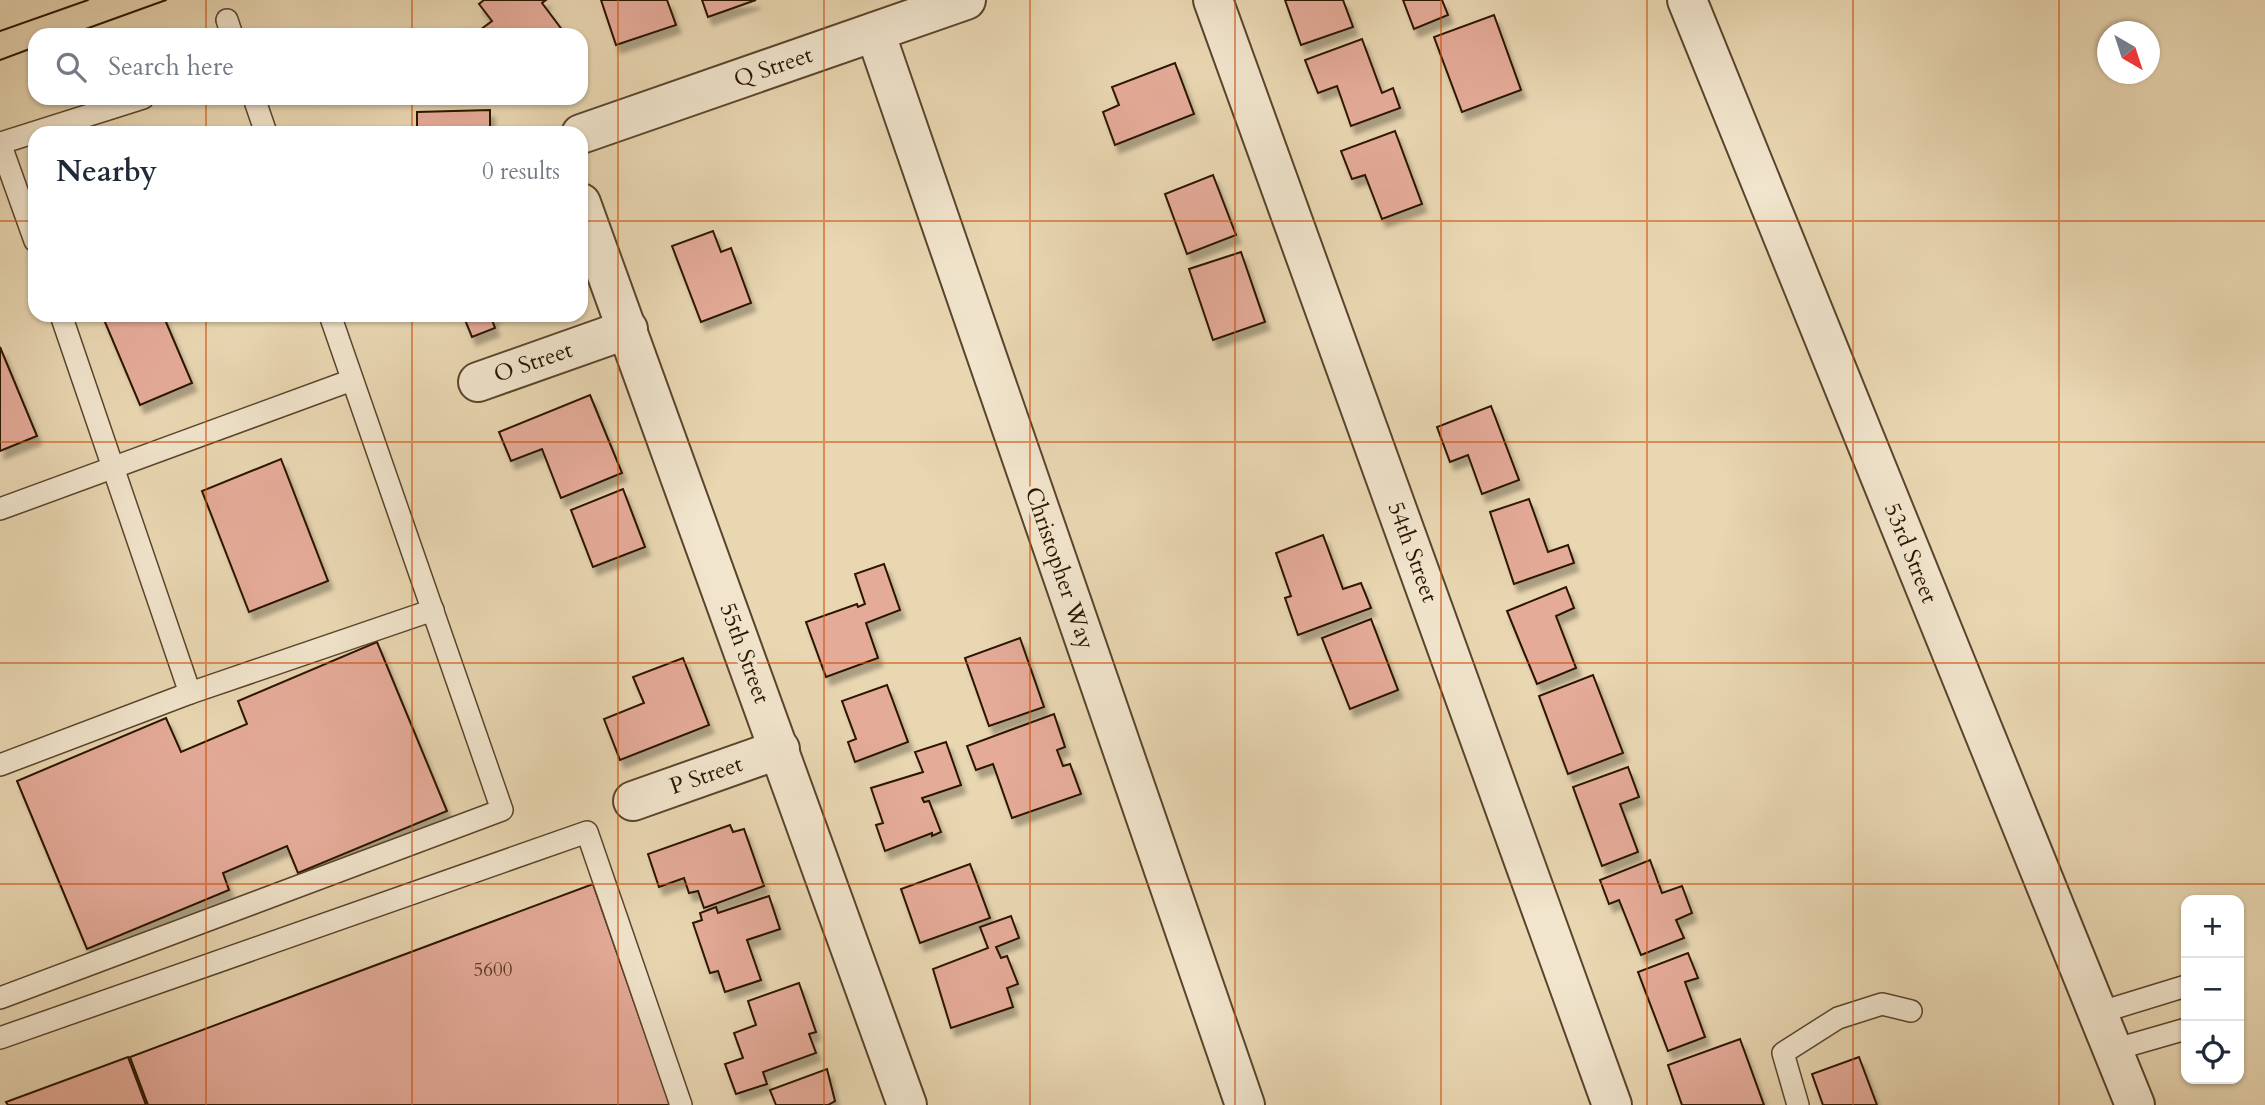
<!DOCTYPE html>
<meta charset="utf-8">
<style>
body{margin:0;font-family:Cardo,serif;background:#f2f2f3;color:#1f2937}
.controls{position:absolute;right:21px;bottom:21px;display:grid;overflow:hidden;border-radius:14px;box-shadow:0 2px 5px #0004}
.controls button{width:63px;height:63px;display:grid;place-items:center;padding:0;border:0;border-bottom:2px solid #e0e1e3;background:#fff;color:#1f2937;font:35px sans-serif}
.compass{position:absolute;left:2097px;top:21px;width:63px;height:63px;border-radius:50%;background:#fff;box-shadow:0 2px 5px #0004;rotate:141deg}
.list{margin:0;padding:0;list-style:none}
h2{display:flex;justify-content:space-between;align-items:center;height:91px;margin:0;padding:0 28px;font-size:30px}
h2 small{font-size:23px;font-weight:400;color:#747a83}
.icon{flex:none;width:38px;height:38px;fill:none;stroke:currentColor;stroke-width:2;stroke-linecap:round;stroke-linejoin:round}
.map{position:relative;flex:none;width:2265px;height:1105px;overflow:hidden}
.search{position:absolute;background:#fff;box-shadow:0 2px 5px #0004;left:28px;top:28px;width:560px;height:77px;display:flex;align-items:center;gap:18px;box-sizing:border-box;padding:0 24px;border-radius:21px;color:#747a83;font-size:26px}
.panel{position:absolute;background:#fff;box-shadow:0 2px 5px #0004;left:28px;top:126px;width:560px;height:196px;border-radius:21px}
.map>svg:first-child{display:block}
.building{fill:#e5ab99;stroke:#2b1300;stroke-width:2;filter:url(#shadow)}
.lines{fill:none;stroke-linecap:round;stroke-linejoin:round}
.service-casing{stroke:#5a442c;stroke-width:24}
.minor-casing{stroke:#5a442c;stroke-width:42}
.service{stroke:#f1e5cd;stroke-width:21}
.minor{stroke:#f1e5cd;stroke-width:38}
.tram{stroke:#2b1300;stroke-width:2}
.grid{fill:none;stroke:#cc4e0a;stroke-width:2;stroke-opacity:0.55}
.labels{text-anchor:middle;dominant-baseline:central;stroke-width:7;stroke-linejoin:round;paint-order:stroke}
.number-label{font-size:19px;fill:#5a3926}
.street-label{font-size:23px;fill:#2b1300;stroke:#f1e5cd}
</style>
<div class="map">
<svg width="2265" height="1105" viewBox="0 0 2265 1105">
<defs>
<filter id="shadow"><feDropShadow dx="4.5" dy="8" stdDeviation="2" flood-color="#0004"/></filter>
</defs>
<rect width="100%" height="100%" fill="#e9d7b2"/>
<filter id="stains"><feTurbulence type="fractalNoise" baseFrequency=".00286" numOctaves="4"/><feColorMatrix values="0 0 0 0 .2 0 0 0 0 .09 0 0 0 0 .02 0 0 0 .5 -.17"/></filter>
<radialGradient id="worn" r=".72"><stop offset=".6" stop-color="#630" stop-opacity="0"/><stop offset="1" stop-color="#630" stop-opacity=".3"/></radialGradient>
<!-- building -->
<g class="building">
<path d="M484,0H546L542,3L566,35H484L480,30L492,21L479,4Z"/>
<path d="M601,0H667L676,25L616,45Z"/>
<path d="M702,0H756L708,17Z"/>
<path d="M1285,0H1343L1353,27L1301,45Z"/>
<path d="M1403,0H1442L1448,15L1414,29Z"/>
<path d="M1494,15L1521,90L1462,112L1434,37Z"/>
<path d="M1362,39L1382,93L1393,88L1400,108L1351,126L1337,86L1318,93L1305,60Z"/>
<path d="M1175,63L1194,114L1115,145L1103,112L1119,105L1112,87Z"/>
<path d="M490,110V133H417V112Z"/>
<path d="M1395,131L1422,204L1382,219L1365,175L1352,179L1341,151Z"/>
<path d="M1213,175L1236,235L1187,254L1165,194Z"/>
<path d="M713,231L721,252L731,248L751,303L701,322L672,246Z"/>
<path d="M1241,252L1265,322L1213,340L1189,269Z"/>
<path d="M102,315H163L192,383L140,405Z"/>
<path d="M463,315H497L491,317L495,328L472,337Z"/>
<path d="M0,347L37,436L0,451Z"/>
<path d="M590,395L622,473L561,498L542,449L511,461L499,432Z"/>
<path d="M1491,406L1519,480L1482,494L1468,455L1450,462L1437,427Z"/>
<path d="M281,459L328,581L249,612L202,491Z"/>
<path d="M623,489L645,547L593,567L571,510Z"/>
<path d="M1529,499L1548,552L1568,545L1574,563L1514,584L1490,512Z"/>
<path d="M1323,535L1343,589L1361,583L1371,608L1298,635L1285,598L1291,596L1276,553Z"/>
<path d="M884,564L900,610L866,623L878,658L826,677L806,622L857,604L858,607L865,604L855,574Z"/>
<path d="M1566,587L1574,608L1556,616L1576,668L1537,684L1507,611Z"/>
<path d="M1371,619L1398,690L1350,709L1322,638Z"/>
<path d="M1020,638L1044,707L989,726L965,658Z"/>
<path d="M377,642L447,811L298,873L287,846L223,873L229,890L87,949L17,781L166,718L181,752L247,724L238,701Z"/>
<path d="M683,658L709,725L620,760L604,719L644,703L633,677Z"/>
<path d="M1593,675L1623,753L1568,774L1539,696Z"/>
<path d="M887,685L908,742L855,762L848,742L856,739L842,701Z"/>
<path d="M1054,714L1065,747L1057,750L1063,766L1070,764L1081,794L1012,818L993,764L976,770L967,746Z"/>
<path d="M946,742L961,785L922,798L924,802L929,801L941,832L932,836V833L885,851L876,825L883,823L871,788L923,772L915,752Z"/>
<path d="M1628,767L1639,797L1620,804L1638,852L1602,866L1573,787Z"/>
<path d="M730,825L733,832L744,829L764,886L704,908L698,891L689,893L684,878L659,887L648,854Z"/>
<path d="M1650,860L1662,893L1682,886L1692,913L1676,920L1684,938L1641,955L1619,900L1609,904L1600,880Z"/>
<path d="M970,864L990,918L920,943L901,889Z"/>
<path d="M593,884L670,1105H148L130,1057Z"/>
<path d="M769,896L780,929L747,940L761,980L725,992L718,971L710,973L693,923L702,920L700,913L716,907L718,913Z"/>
<path d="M1011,916L1019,938L996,947L1001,958L1007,956L1018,984L1007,988L1013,1007L951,1028L933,969L988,948L980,927Z"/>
<path d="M1688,953L1698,978L1685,982L1705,1037L1668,1051L1638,972Z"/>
<path d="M799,983L816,1032L809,1034L816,1053L763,1072L767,1084L736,1094L725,1064L743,1058L734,1033L756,1025L748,1001Z"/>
<path d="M1740,1039L1764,1105H1682L1668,1065Z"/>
<path d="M128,1057L146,1105H8L6,1102Z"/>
<path d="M1859,1057L1877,1105H1823L1812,1074Z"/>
<path d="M827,1069L835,1101L828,1105H776L770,1090Z"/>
</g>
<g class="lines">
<defs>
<g id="service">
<path d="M227,20L232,35"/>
<path d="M254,98L266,133"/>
<path d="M0,143L35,241"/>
<path d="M1,143L143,98"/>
<path d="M0,509L352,380"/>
<path d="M190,693L433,610"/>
<path d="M0,765L190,693L61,315"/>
<path d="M0,998L502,810L330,315"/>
<path d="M2098,1013L2186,986"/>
<path d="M0,1038L587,832L681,1105"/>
<path d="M2113,1050L2186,1029"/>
<path d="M1798,1105L1783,1053L1838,1018L1882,1004L1911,1011"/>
</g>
<g id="minor">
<path d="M1213,0L1612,1105"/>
<path d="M1687,0L2135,1105"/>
<path d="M875,32L1245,1105"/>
<path d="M581,134L966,0"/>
<path d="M581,203L907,1105"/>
<path d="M478,382L628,329"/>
<path d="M633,801L780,749"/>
</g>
</defs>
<!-- service casing -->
<use href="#service" class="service-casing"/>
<!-- minor casing -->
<use href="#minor" class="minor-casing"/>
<!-- service -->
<use href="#service" class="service"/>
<!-- minor -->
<use href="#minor" class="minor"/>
<!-- tram -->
<g class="tram">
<path d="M0,31L88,0"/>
<path d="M69,35L166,0"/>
<path d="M0,60L35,47"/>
</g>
</g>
<!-- grid -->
<path class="grid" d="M206,0V35M412,0V35M618,0V1105M824,0V1105M1030,0V1105M1235,0V1105M1441,0V1105M1647,0V1105M1853,0V1105M2059,0V1105M206,98V133M412,98V133M0,221H35M581,221H2265M206,315V1105M412,315V1105M0,442H2265M0,663H2265M0,884H2265"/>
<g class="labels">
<!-- number labels -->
<g class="number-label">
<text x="493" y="970">5600</text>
</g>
<!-- street labels -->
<g class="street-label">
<text transform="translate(773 67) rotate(-19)">Q Street</text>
<text transform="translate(533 362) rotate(-19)">O Street</text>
<text transform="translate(1413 552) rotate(70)">54th Street</text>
<text transform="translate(1911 553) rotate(68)">53rd Street</text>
<text transform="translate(1060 568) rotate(71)">Christopher Way</text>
<text transform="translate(745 653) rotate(70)">55th Street</text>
<text transform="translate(706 775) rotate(-19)">P Street</text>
</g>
</g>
<rect width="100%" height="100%" filter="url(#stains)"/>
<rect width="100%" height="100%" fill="url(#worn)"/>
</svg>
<div class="controls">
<button>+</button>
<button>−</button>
<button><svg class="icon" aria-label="locate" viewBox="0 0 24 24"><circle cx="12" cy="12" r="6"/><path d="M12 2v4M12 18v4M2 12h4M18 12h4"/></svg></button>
</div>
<svg class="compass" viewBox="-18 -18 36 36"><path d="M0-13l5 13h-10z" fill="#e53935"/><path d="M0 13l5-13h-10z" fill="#747a83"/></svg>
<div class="search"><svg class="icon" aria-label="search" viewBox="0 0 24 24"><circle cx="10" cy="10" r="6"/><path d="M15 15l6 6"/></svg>Search here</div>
<section class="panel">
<h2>Nearby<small>0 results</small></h2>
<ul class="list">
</ul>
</section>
</div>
